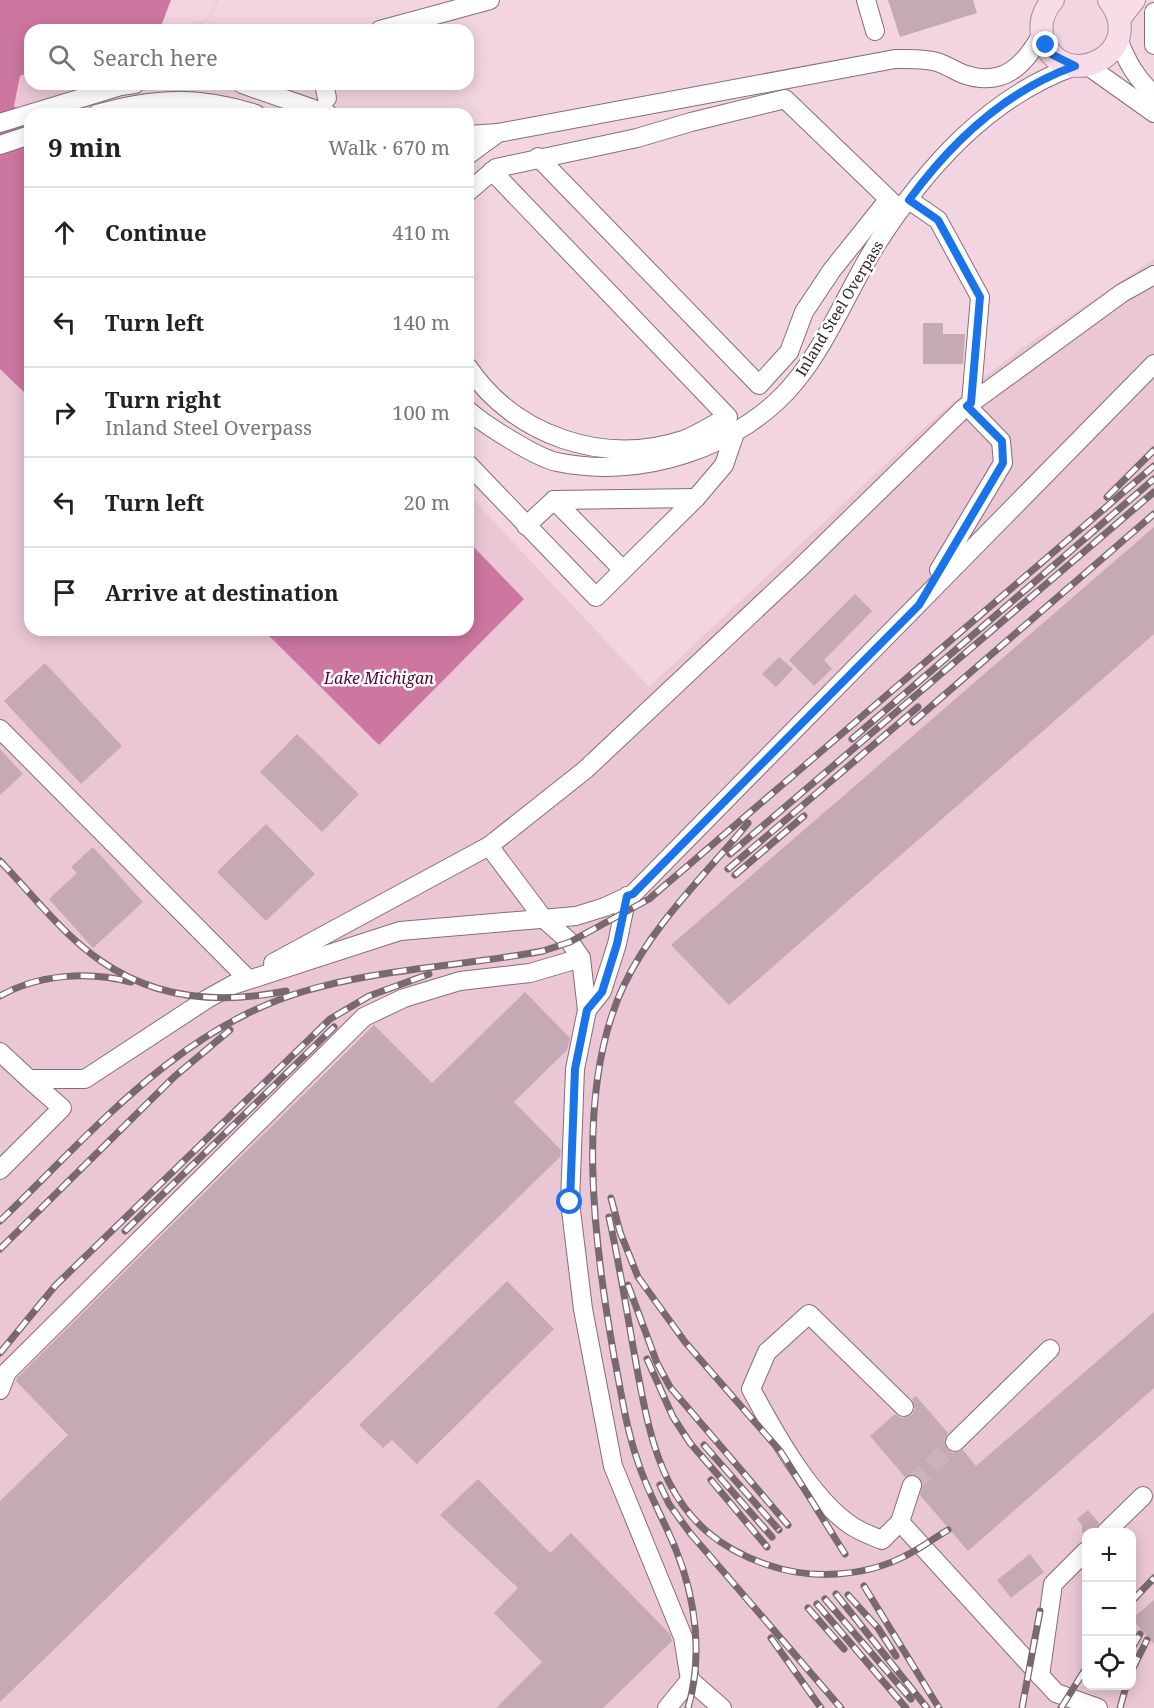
<!DOCTYPE html>
<meta charset="utf-8">
<style>
body{margin:0;font-family:"Noto Serif",serif;background:#f2f2f2;color:#222}
.controls{position:absolute;right:18px;bottom:18px;display:grid;overflow:hidden;border-radius:12px;box-shadow:0 3px 15px #0003}
.controls button{width:54px;height:54px;display:grid;place-items:center;padding:0;border:0;border-bottom:2px solid #e0e0e0;background:#fff;color:#222;font:30px sans-serif}
.stop{position:absolute;width:18px;height:18px;margin:-14px;border:4px solid #1a73e8;border-radius:50%;background:#fff}
.stop.end{background:#1a73e8;border-color:#fff;box-shadow:0 2px 6px #0008}
.list{margin:0;padding:0;list-style:none}
h2{display:flex;justify-content:space-between;align-items:center;height:78px;margin:0;padding:0 24px;font-size:26px}
h2 small{font-size:20px;font-weight:400;color:#767676}
.list li{display:grid;grid-template-columns:39px 1fr auto;gap:18px;align-items:center;box-sizing:border-box;height:90px;padding:0 24px;border-top:2px solid #e0e0e0}
.list b{display:block;font-size:22px;white-space:nowrap}
.list p{margin:0;font-size:20px;white-space:nowrap;color:#767676}
.list em{font-size:20px;font-style:normal;color:#767676}
.icon{flex:none;width:33px;height:33px;fill:none;stroke:currentColor;stroke-width:2;stroke-linecap:round;stroke-linejoin:round}
.map{position:relative;flex:none;width:1154px;height:1708px;overflow:hidden}
.search{position:absolute;background:#fff;box-shadow:0 3px 15px #0003;left:24px;top:24px;width:450px;height:66px;display:flex;align-items:center;gap:15px;box-sizing:border-box;padding:0 21px;border-radius:18px;color:#767676;font-size:22px}
.panel{position:absolute;background:#fff;box-shadow:0 3px 15px #0003;left:24px;top:108px;width:450px;height:528px;border-radius:18px}
.map>svg:first-child{display:block}
.built{fill:#ebc7d6;fill-rule:evenodd}
.water{fill:#cd77a0}
.pier{fill:#f2d5e1}
.building{fill:#c5a9b5}
.lines{fill:none;stroke-linecap:round;stroke-linejoin:round}
.minor-tunnel{stroke:#cbb2bc;stroke-width:18;stroke-dasharray:18 9;stroke-linecap:butt}
.minor-casing{stroke:#876d78;stroke-width:20}
.major-casing{stroke:#af8c9b;stroke-width:24}
.minor{stroke:#fff;stroke-width:18}
.major{stroke:#f8dce8;stroke-width:22}
.rail-casing{stroke:#7a6870;stroke-width:7}
.rail{stroke:#fff;stroke-width:4.5;stroke-dasharray:14;stroke-linecap:butt}
.route{stroke:#1a73e8;stroke-width:8}
.labels{text-anchor:middle;dominant-baseline:central;stroke-width:5;stroke-linejoin:round;paint-order:stroke}
.street-label{font-size:15px;fill:#2f2429;stroke:#fff}
.water-label{font-size:16px;font-style:italic;fill:#540434;stroke:#fff}
</style>
<div class="map">
<svg width="1154" height="1708" viewBox="0 0 1154 1708">
<rect width="100%" height="100%" fill="#f2d5e1"/>
<!-- built -->
<g class="built">
<path d="M30,72V84H84L112,114H30V120L14,106L20,76Z"/>
<path d="M1154,259V1708H0V369L30,398V630H263L379,745L524,599L468,541V494L649,687L942,411L1016,352ZM1086,1532H1132V1686H1086Z"/>
</g>
<!-- water -->
<g class="water">
<path d="M0,0H218L207,20L181,30H170L161,26L127,30H30V72L20,76L14,106L30,120V398L0,369Z"/>
<path d="M468,541L524,599L379,745L263,630H468Z"/>
</g>
<!-- pier -->
<path class="pier" d="M171,0H218L207,20L181,30H170L161,26Z"/>
<!-- building -->
<g class="building">
<path d="M888,0H973L977,13L900,37Z"/>
<path d="M923,323H943V334H965L963,364H923Z"/>
<path d="M1154,527V634L729,1005L671,945Z"/>
<path d="M855,594L872,611L824,660L832,669L814,686L789,660Z"/>
<path d="M779,657L793,669L776,687L762,674Z"/>
<path d="M45,663L122,746L81,784L4,701Z"/>
<path d="M297,734L359,794L322,832L260,772Z"/>
<path d="M0,749L23,774L0,795Z"/>
<path d="M266,824L315,874L266,921L217,872Z"/>
<path d="M93,847L143,902L93,948L49,899L77,873L71,867Z"/>
<path d="M525,992L570,1038L567,1050L514,1102L561,1150L560,1157L0,1702V1501L68,1435L16,1381L17,1378L374,1025L432,1083Z"/>
<path d="M507,1281L554,1329L417,1464L392,1440L383,1448L359,1425Z"/>
<path d="M1154,1312V1388L968,1551L920,1495L923,1483L921,1478L915,1474L905,1477L870,1436L895,1414L902,1418L912,1415L915,1409L912,1399L916,1396L948,1433L944,1440L947,1449L953,1453L963,1450L976,1466Z"/>
<path d="M478,1479L550,1553L571,1533L670,1634L672,1641L603,1708H496L542,1662L494,1613L518,1588L440,1515Z"/>
<path d="M1088,1510L1099,1523L1093,1533H1082V1525L1077,1519Z"/>
<path d="M1030,1554L1044,1572L1011,1598L997,1580Z"/>
<path d="M1154,1600V1644L1132,1619Z"/>
</g>
<g class="lines">
<!-- minor-tunnel -->
<path class="minor-tunnel" d="M912,1485L955,1442"/>
<defs>
<g id="minor">
<path d="M866,0L875,31"/>
<path d="M1154,12V45"/>
<path d="M380,30L490,0"/>
<path d="M1118,39C1127,62 1136,78 1154,95"/>
<path d="M1088,66L1154,113"/>
<path d="M242,84L328,114"/>
<path d="M324,84L327,98"/>
<path d="M97,114C155,97 198,96 256,114"/>
<path d="M0,123L121,86L135,84"/>
<path d="M468,135L498,133"/>
<path d="M0,145L30,135"/>
<path d="M468,155L498,133L895,59C908,59 925,58 937,62C946,65 954,70 963,74C1003,88 1024,66 1042,34"/>
<path d="M538,157L759,385L789,352L804,312L832,270L888,200"/>
<path d="M468,192L496,168L637,138L691,122L785,99L897,207"/>
<path d="M909,200L938,220L980,297L971,403"/>
<path d="M468,367C515,436 603,466 683,440C698,435 713,424 728,417L492,171"/>
<path d="M468,410C483,424 537,458 557,462C640,480 741,448 795,382C828,342 849,288 876,245C925,169 988,97 1075,66"/>
<path d="M468,464L596,597L696,498L724,465L736,430"/>
<path d="M554,500L696,498"/>
<path d="M526,526L554,500L623,570"/>
<path d="M939,570L1003,463L1001,441L967,406"/>
<path d="M0,729L246,977"/>
<path d="M273,963L489,846"/>
<path d="M233,985L400,931L576,916L605,907L633,894L1154,364"/>
<path d="M587,1010L602,991L617,944L627,896"/>
<path d="M0,1052L29,1079H85L207,999L243,979"/>
<path d="M0,1170L62,1108L29,1079"/>
<path d="M0,1390L7,1372L364,1017L404,998L460,981L530,973L581,958"/>
<path d="M955,1442L1050,1349"/>
<path d="M912,1485L900,1522L1056,1693L1098,1708"/>
<path d="M900,1522L882,1540C872,1536 861,1532 852,1526C811,1499 774,1432 751,1389L767,1352L809,1314L904,1407"/>
<path d="M1106,1532L1143,1496"/>
<path d="M1040,1676L1053,1584L1086,1551"/>
<path d="M690,1680L683,1637L613,1466L583,1309L570,1202L575,1069L587,1010L581,958L570,942L543,918L489,846L585,770L800,568L963,409L1122,293L1154,275"/>
<path d="M667,1708L690,1680L722,1708"/>
</g>
<g id="major">
<path d="M1053,0C1043,11 1039,24 1043,39C1062,95 1150,54 1109,0"/>
<path d="M1119,19L1134,0"/>
</g>
</defs>
<!-- minor casing -->
<use href="#minor" class="minor-casing"/>
<!-- major casing -->
<use href="#major" class="major-casing"/>
<!-- minor -->
<use href="#minor" class="minor"/>
<!-- major -->
<use href="#major" class="major"/>
<defs>
<g id="rail">
<path d="M1107,497L1154,450"/>
<path d="M913,722L1154,514"/>
<path d="M852,739L1154,479"/>
<path d="M730,854L1154,492"/>
<path d="M0,861C32,894 63,935 101,961C157,1000 222,1004 286,991"/>
<path d="M728,869L918,707"/>
<path d="M735,875L804,816"/>
<path d="M0,996C39,974 88,971 131,982"/>
<path d="M611,1198L620,1232L638,1277L685,1342L781,1452L845,1554"/>
<path d="M609,1217C619,1262 626,1307 634,1352C651,1447 664,1530 768,1565C811,1580 864,1577 905,1556C920,1549 934,1538 948,1530"/>
<path d="M0,1221C92,1133 178,1028 305,991C383,968 464,966 543,951L570,942L649,899L1154,466"/>
<path d="M125,1231L334,1027"/>
<path d="M0,1249L174,1077L230,1030"/>
<path d="M628,1285L657,1363L670,1387L788,1525"/>
<path d="M0,1353L55,1286L330,1019L369,996L429,974"/>
<path d="M647,1359L673,1417L690,1443L772,1537"/>
<path d="M704,1445L779,1530"/>
<path d="M711,1480L767,1547"/>
<path d="M660,1485L669,1504L690,1533L841,1708"/>
<path d="M864,1586L939,1708"/>
<path d="M836,1594L927,1708"/>
<path d="M848,1595L878,1628L896,1656"/>
<path d="M825,1599L911,1699"/>
<path d="M1132,1601L1154,1578"/>
<path d="M817,1604L906,1708"/>
<path d="M808,1608L844,1649"/>
<path d="M771,1638L821,1708"/>
<path d="M1132,1648L1140,1634"/>
<path d="M1132,1670L1147,1640"/>
<path d="M688,1708C703,1657 696,1599 676,1550C664,1520 648,1493 638,1462C626,1428 621,1391 614,1356C594,1244 574,1090 624,985C653,924 705,875 748,823"/>
<path d="M1022,1708L1040,1611"/>
<path d="M1061,1708L1086,1668"/>
<path d="M1120,1708L1126,1686"/>
</g>
</defs>
<!-- rail casing -->
<use href="#rail" class="rail-casing"/>
<!-- rail -->
<use href="#rail" class="rail"/>
</g>
<g class="lines">
<!-- route -->
<path class="route" d="M570,1202L575,1069L587,1010L602,992L617,944L627,896L633,894L919,605L1003,463L1002,441L967,406L971,403L980,297L938,220L909,200C952,141 1005,91 1075,66L1053,55L1046,45"/>
</g>
<g class="labels">
<!-- street labels -->
<g class="street-label">
<text transform="translate(839 308) rotate(-59)">Inland Steel Overpass</text>
</g>
<!-- water labels -->
<g class="water-label">
<text x="379" y="678">Lake Michigan</text>
</g>
</g>
</svg>
<div class="controls">
<button>+</button>
<button>−</button>
<button><svg class="icon" aria-label="locate" viewBox="0 0 24 24"><circle cx="12" cy="12" r="6"/><path d="M12 2v4M12 18v4M2 12h4M18 12h4"/></svg></button>
</div>
<div class="stop" style="left:570px;top:1202px"></div>
<div class="stop end" style="left:1046px;top:45px"></div>
<div class="search"><svg class="icon" aria-label="search" viewBox="0 0 24 24"><circle cx="10" cy="10" r="6"/><path d="M15 15l6 6"/></svg>Search here</div>
<section class="panel">
<h2>9 min<small>Walk · 670 m</small></h2>
<ul class="list">
<li><svg class="icon" aria-label="ahead" viewBox="0 0 24 24"><path d="M12 20V5M6 11l6-6 6 6"/></svg><div><b>Continue</b></div><em>410 m</em></li>
<li><svg class="icon" aria-label="left" viewBox="0 0 24 24"><path d="M17 20v-9H6M10 6l-5 5 5 5"/></svg><div><b>Turn left</b></div><em>140 m</em></li>
<li><svg class="icon" aria-label="right" viewBox="0 0 24 24"><path d="M7 20v-9h11M14 6l5 5-5 5"/></svg><div><b>Turn right</b><p>Inland Steel Overpass</p></div><em>100 m</em></li>
<li><svg class="icon" aria-label="left" viewBox="0 0 24 24"><path d="M17 20v-9H6M10 6l-5 5 5 5"/></svg><div><b>Turn left</b></div><em>20 m</em></li>
<li><svg class="icon" aria-label="arrive" viewBox="0 0 24 24"><path d="M6 21V4h12l-3 4 3 4H6"/></svg><div><b>Arrive at destination</b></div></li>
</ul>
</section>
</div>
